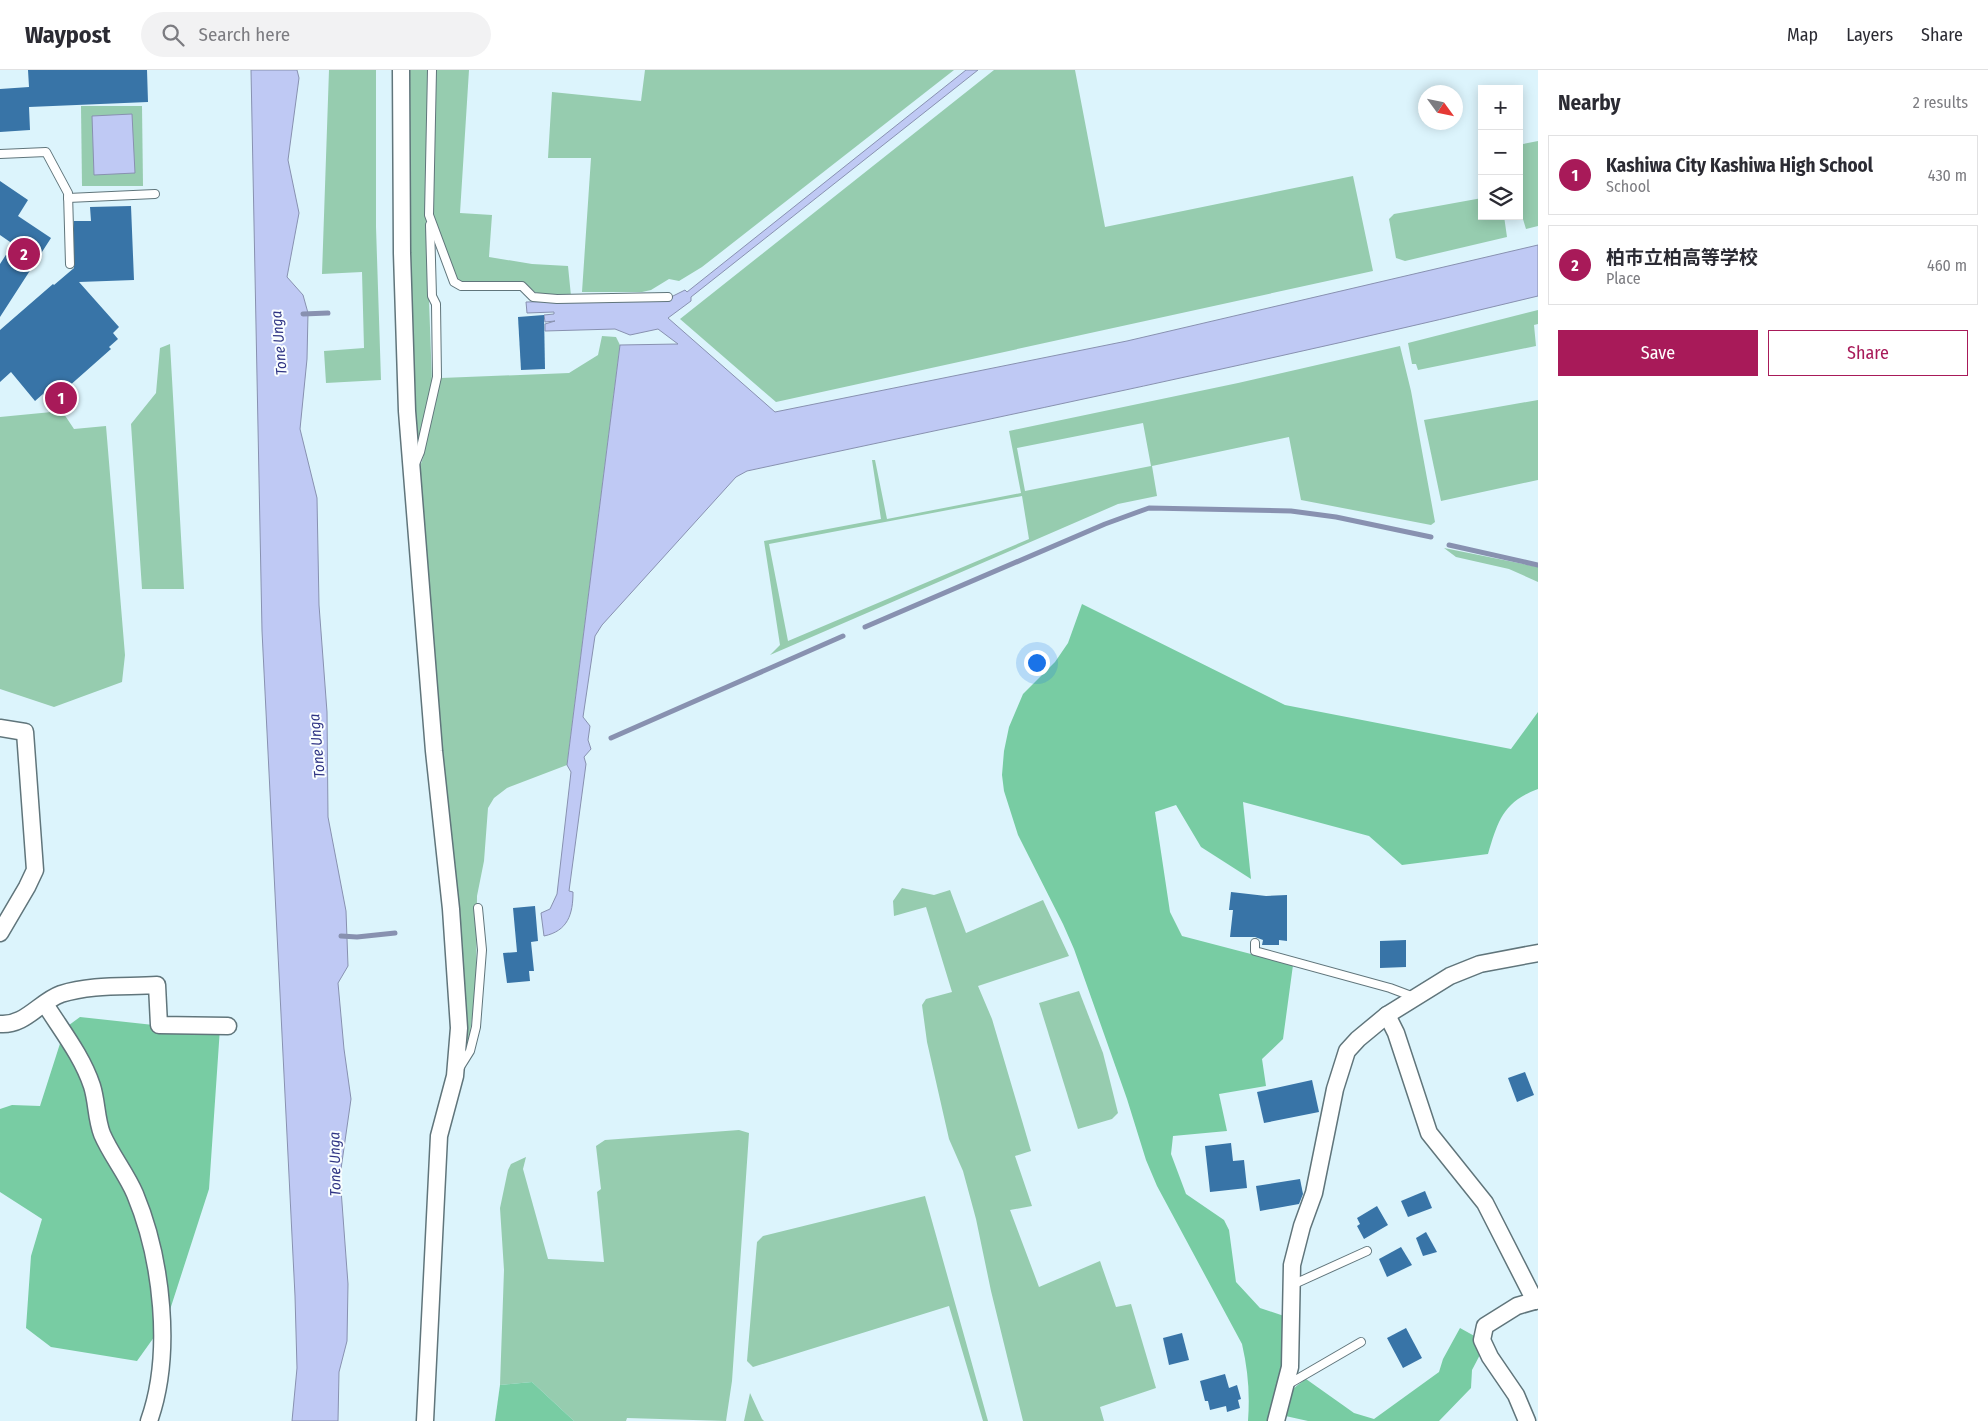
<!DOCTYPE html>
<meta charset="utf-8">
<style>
body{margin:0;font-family:"Fira Sans Condensed","Noto Sans JP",sans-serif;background:#f2f2f3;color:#2b2b33}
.controls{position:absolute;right:15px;top:15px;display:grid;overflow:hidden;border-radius:0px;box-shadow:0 2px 12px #0003}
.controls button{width:45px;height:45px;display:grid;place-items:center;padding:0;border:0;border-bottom:1px solid #e1e1e2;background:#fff;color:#2b2b33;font:25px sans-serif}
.compass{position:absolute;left:1418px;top:15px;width:45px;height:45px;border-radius:50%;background:#fff;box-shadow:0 2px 12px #0003;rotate:123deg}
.you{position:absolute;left:1036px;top:592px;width:18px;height:18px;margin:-12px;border:4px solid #fff;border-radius:50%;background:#1a73e8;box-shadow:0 0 0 8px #1a73e833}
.badge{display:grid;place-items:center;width:32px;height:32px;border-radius:50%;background:#a81a59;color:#fff;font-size:16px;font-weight:700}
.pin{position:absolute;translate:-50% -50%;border:2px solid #fff;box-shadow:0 1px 5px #0006}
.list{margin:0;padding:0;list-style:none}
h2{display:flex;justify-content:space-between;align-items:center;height:65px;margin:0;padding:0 20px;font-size:21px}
h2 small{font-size:16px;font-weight:400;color:#7c7c81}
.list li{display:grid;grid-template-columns:32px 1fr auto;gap:15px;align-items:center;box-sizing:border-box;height:80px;margin:0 10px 10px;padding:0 10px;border:1px solid #e1e1e2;border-radius:0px}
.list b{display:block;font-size:19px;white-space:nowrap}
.list p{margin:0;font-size:16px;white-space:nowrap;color:#7c7c81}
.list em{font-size:16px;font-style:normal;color:#7c7c81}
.actions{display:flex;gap:10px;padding:15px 20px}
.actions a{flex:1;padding:11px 0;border:1px solid #a81a59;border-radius:0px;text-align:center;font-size:18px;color:#a81a59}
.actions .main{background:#a81a59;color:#fff}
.icon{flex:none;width:28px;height:28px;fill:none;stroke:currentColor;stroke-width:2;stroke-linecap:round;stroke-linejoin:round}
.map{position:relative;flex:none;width:1538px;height:1351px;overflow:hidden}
header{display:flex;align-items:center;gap:30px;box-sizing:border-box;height:70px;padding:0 25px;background:#fff;border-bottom:1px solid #e1e1e2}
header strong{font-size:24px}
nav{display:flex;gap:28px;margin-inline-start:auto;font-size:18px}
.search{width:350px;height:45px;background:#f2f2f3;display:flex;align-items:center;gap:12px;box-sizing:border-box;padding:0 18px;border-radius:28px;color:#7c7c81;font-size:19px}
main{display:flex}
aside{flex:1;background:#fff}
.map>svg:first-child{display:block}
.green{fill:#96ccaf;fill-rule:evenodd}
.forest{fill:#78cca3}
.water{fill:#bfc9f4;stroke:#8891b0}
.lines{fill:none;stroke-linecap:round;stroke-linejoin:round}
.stream{stroke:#8891b0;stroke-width:5}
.building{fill:#3874a7}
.lane-casing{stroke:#60757b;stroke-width:10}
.street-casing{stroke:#60757b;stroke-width:19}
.lane{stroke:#fff;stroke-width:8}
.street{stroke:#fff;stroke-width:16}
.labels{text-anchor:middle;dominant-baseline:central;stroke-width:4;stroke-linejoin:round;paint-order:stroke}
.water-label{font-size:15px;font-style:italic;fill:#2f3484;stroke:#f9feff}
</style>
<header>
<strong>Waypost</strong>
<div class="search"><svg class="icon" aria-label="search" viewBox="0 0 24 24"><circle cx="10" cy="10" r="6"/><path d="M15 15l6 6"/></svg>Search here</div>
<nav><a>Map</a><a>Layers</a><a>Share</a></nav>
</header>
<main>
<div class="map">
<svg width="1538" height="1351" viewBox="0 0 1538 1351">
<rect width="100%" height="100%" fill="#dcf4fc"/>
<!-- green -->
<g class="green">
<path d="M329,0H376V157L381,310L326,313L324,281L364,278L362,202L322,204Z"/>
<path d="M405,0H428L426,149L432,312L417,382H414Z"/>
<path d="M434,0H469L460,143L492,145L489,187L532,194L568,196L571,226H547L535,222L525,214L461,213L457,211L433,145Z"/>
<path d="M645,0H954L702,197L679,211L669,209L651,220L642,222H582L591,88H548L552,22L641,31Z"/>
<path d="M994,0H1075L1105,157L1353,106L1373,201L776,332L680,249Z"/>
<path d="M81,36H142L143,116H82Z"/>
<path d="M1538,71V156L1526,159L1519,136V81L1523,80V74Z"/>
<path d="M1482,128V146H1504L1507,167L1405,191L1396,188L1389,149L1394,144Z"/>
<path d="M1538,240V254L1534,255L1536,276L1418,300L1416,294H1412L1408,273Z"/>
<path d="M602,266L616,267L620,275L567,695L507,718L494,728L488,738L484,791L477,826L476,920L468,977L463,986L417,405L423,388L441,308L569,303L598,285Z"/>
<path d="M170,274L184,519H142L131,354L156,323L160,278Z"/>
<path d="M1400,276L1411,321L1435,452L1431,455L1301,430L1289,367L1152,396L1157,426L1118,434L770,585L780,575L764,471L881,449L872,390H875L887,449L1021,423L1009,361L1238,313ZM1143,353L1151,396L1025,421L1017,378ZM1022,426L1029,469L788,571L769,474Z"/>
<path d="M1538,330V410L1441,431L1424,350Z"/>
<path d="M62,341L74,359L106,356L125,585L122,612L54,637L0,619V347Z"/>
<path d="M1444,478L1538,497V512L1509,499L1456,487Z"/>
<path d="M902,818L934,825L950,820L966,863L1043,830L1069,886L978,916L992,949L1031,1081L1015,1086L1032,1136L1010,1140L1039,1217L1100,1191L1116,1237L1131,1234L1156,1318L1100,1337L1104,1351H1023L991,1221L976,1149L963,1101L949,1069L927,972L922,935L926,929L952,922L926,837L894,846L893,831Z"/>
<path d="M1079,921L1103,983L1118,1043L1112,1049L1078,1059L1039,933Z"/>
<path d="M739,1060L749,1063L732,1311L726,1351L627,1348L626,1351H574L532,1312L500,1315L504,1200L500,1138L508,1100L511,1094L526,1087L523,1099L548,1189L604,1192L597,1122L601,1119L596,1076L605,1070Z"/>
<path d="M925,1126L988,1351H983L949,1236L753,1297L747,1291L757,1172L763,1166Z"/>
<path d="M750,1323L762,1349L764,1351H744Z"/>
</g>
<!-- forest -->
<g class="forest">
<path d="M1082,534L1285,635L1511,679L1538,642V719C1503,732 1498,751 1488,784L1402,795L1369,766L1243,732L1251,809L1201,777L1176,735L1155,742L1170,842L1182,866L1293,895L1283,969L1262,989L1266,1016L1219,1024L1227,1061L1173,1066L1171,1084L1186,1124L1224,1150L1229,1160L1236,1212L1260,1238L1290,1248L1274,1351H1248C1250,1324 1248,1300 1242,1274L1157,1116L1146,1090L1127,1029L1074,879L1063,854L1018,765L1004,721L1002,705L1004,681L1009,657L1023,624L1055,592L1068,573Z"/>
<path d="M80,947L172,957L220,958L209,1119L167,1249L137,1291L51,1277L26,1258L31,1186L42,1149L0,1122V1039L12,1035L40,1036L65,958Z"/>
<path d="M1460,1258L1478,1268L1483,1279L1472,1300L1471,1318L1439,1351H1308L1281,1345C1285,1326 1290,1320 1306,1309L1354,1343L1374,1349L1439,1302L1443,1289Z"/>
<path d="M532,1312L574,1351H495L500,1315Z"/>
</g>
<!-- water -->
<g class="water">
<path d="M251,0H297L299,8L288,90L299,143L287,207L303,225L308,243L307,289L300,359L317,428L319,535L327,642L328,747L346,841L348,896L338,913L344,979L351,1029L340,1106L348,1214L347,1271L339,1302L338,1351H292L297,1298L295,1226L262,561Z"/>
<path d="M966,0H978L691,227V231L668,248L775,342L1127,271L1538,175V226C1276,290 1011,344 747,401L736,407L602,555L595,566L583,647L590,656L588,670L591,679L584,687L586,694L569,821L573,822C573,844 568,861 544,866L541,843L550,839L557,824L571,702L567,695L620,275L678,274L658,259L630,265L615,259L545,261V254L555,251L545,252L544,245L554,244V242L527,243L526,232L667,229L685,220L687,222Z"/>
<path d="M132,44L135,103L94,105L92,46Z"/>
</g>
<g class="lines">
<!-- stream -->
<g class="stream">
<path d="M303,244L328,243"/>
<path d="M1449,475L1538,495"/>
<path d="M865,557L1105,454L1149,438L1291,441L1336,447L1431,467"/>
<path d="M611,668L843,566"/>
<path d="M341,866L357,867L395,863"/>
</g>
</g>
<!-- building -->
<g class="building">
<path d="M28,0H147L148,32L29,37L30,60L0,62V19L29,17Z"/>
<path d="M0,111L28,130L18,146L51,168L0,247V194L13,174L0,165Z"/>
<path d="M131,136L134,210L79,212L119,257L113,263L118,269L109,277L111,279L59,325L57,323L48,331L43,324L35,331L11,302L0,312V260L53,214L54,215L74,198V151H91L90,137Z"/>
<path d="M544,245L545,299L521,300L518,247Z"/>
<path d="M1231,822L1266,826L1287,825V871L1279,870V875H1262L1263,870L1255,867H1230L1233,840H1229Z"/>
<path d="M535,836L538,871L531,872L534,901H529L530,911L507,913L503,883L517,882L513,838Z"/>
<path d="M1406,870V897L1380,898V871Z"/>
<path d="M1525,1002L1534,1025L1517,1032L1508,1008Z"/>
<path d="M1312,1010L1319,1042L1264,1053L1257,1022Z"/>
<path d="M1231,1073L1233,1091L1244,1090L1247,1118L1210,1122L1205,1076Z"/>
<path d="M1300,1109L1303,1124L1299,1134L1260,1141L1256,1116Z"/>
<path d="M1425,1121L1432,1138L1408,1147L1401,1131Z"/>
<path d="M1377,1136L1388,1155L1364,1169L1357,1156L1360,1154L1357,1148Z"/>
<path d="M1426,1162L1437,1182L1423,1186L1416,1168Z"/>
<path d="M1401,1177L1412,1195L1387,1207L1379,1189Z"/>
<path d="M1406,1258L1422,1288L1403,1298L1387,1268Z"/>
<path d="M1182,1263L1189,1290L1169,1295L1163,1268Z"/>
<path d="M1225,1304L1229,1318L1237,1315L1241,1329L1238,1330L1240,1338L1227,1342L1226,1336L1210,1340L1208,1331H1205L1200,1311Z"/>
</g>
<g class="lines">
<defs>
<g id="lane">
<path d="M432,0L429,145L454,212L461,216H522L533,227L557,229L668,227"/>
<path d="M0,84L46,82L68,123L70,194"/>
<path d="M68,128L155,124"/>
<path d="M415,394L420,382L437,307L436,234L432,226L430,155"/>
<path d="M1255,873V881L1390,918L1414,927"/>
<path d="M460,997L470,981L476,957L482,880L478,838"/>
<path d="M1292,1215L1367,1181"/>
<path d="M1287,1315L1361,1272"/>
</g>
<g id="street">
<path d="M401,0L402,183L407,341L434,681L451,839L459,958L455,1006L439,1066L425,1351"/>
<path d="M0,658L25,662L35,800L27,817L0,863"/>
<path d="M45,934C62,961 82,986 92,1016C97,1032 96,1048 102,1064C111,1085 126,1103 135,1124C162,1189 173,1284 149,1351"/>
<path d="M1387,945L1396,963L1429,1063L1485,1133L1535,1231"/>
<path d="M0,954C25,956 39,932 61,924C91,914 127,917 157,915L159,955L228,956"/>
<path d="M1276,1351L1290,1297L1292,1195L1302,1156L1314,1123L1335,1019L1347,981L1358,969L1387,945L1450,906L1480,894L1538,883"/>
<path d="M1527,1351L1516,1325L1490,1287L1482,1270L1485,1256L1517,1236L1538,1230"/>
</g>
</defs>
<!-- lane casing -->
<use href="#lane" class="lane-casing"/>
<!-- street casing -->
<use href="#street" class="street-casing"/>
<!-- lane -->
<use href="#lane" class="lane"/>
<!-- street -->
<use href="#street" class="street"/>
</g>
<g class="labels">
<!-- water labels -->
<g class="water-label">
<text transform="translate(279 273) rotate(-95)">Tone Unga</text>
<text transform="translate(317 676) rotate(-95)">Tone Unga</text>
<text transform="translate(335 1094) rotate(-91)">Tone Unga</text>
</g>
</g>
</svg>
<div class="controls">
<button>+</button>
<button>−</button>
<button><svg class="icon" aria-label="layers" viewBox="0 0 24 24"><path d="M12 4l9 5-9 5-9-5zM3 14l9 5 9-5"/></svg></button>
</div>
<svg class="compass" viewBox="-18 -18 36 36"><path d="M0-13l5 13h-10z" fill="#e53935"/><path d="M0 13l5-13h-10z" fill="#7c7c81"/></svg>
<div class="you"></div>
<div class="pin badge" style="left:61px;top:328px">1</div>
<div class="pin badge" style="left:24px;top:184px">2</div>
</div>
<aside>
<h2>Nearby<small>2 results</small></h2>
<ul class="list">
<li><span class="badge">1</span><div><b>Kashiwa City Kashiwa High School</b><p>School</p></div><em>430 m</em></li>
<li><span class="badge">2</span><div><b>柏市立柏高等学校</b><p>Place</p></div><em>460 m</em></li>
</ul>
<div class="actions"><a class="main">Save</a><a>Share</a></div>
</aside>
</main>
